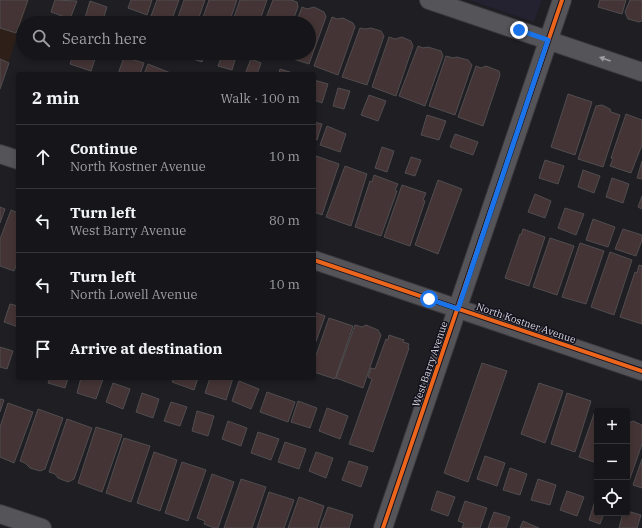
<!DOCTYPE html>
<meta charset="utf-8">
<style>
body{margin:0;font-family:"IBM Plex Serif",serif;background:#1f1f23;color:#f1f3f6}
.controls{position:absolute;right:12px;bottom:12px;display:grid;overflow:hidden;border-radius:4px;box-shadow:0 2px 6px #0003}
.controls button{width:36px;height:36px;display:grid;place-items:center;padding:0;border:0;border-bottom:1px solid #353539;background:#16161a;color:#f1f3f6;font:20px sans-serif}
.stop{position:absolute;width:12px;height:12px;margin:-9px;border:3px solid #1a73e8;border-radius:50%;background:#fff}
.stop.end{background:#1a73e8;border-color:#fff;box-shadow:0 1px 4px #0008}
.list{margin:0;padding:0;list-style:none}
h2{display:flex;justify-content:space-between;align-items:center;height:52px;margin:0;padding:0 16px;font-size:17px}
h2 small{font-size:13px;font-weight:400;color:#9e9fa2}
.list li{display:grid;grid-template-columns:26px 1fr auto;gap:12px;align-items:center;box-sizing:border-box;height:64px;padding:0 16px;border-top:1px solid #353539}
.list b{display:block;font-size:15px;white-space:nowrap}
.list p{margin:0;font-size:13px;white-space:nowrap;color:#9e9fa2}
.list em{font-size:13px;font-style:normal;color:#9e9fa2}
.icon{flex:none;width:22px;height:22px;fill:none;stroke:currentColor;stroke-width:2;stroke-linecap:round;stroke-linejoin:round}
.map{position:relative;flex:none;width:642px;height:528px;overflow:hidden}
.search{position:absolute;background:#16161a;box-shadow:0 2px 6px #0003;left:16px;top:16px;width:300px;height:44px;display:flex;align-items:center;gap:10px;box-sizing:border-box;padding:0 14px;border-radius:22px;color:#9e9fa2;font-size:15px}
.panel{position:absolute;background:#16161a;box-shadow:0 2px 6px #0003;left:16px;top:72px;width:300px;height:308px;border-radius:4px}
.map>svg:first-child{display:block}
.commercial{fill:#2e2019}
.built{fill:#242130}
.building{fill:#443436;stroke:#504d4f}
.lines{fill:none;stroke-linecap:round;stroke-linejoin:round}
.street-casing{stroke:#3a393e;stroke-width:20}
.street{stroke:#555459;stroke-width:18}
.cycleway-casing{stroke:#14121d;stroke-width:6}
.cycleway{stroke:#eb651d;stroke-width:4}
.oneway{fill:#9c9ca2}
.route{stroke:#1a73e8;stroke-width:5}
.labels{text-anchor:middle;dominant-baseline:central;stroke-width:3;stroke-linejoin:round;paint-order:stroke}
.street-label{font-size:10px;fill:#d7d6dd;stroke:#14121d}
</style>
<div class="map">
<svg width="642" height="528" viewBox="0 0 642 528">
<rect width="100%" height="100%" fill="#1e1e23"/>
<!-- commercial -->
<path class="commercial" d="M0,0H29L0,88Z"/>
<!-- built -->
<path class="built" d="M469,0H542L534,22Z"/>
<!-- building -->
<g class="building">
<path d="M0,0H28L16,33L0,28Z"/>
<path d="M55,0L77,1L70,19L51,12Z"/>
<path d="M131,0H152L147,15L128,8Z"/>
<path d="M157,0H179L171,22L151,16Z"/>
<path d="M184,0H205L197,23H176Z"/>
<path d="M209,0H237L229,23H201Z"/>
<path d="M240,0H267L259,23H232Z"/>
<path d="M273,0H291L297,2L298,7L292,23H264Z"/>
<path d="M600,0H626L622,14L598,7Z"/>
<path d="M630,0H642V21L639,22L628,19L625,12Z"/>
<path d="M90,1L107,7L102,23H91L84,21Z"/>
<path d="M302,7L307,9L314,7L324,12L326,17L309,64L284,56L285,53H309V23H296Z"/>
<path d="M332,17L337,19L343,18L353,23L355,27L338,75L314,66Z"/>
<path d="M360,28L365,29L371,28L381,31L384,36L367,85L342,77Z"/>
<path d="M389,37L395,39L402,37L411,41L413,46L396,96L372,87Z"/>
<path d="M418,46L423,48L428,47L441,51L443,56L425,106L399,96Z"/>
<path d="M74,53H97L91,71L70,64Z"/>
<path d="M192,53H205L202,62L190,58Z"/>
<path d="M223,53H237L232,70L218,66Z"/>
<path d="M446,56L453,58L457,57L468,60L472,65L455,115L429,106Z"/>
<path d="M124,57L144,63L140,74H118Z"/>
<path d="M0,59L9,63L0,89Z"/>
<path d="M251,59L261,63L257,74H245Z"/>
<path d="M148,64L173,74H144Z"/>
<path d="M476,66L481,68L486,66L499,71L500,75L483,126L458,117Z"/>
<path d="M280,69L296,74H279Z"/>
<path d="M314,80L328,84L322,103L314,100Z"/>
<path d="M338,88L350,91L344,109L333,106Z"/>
<path d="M568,94L592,102L575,155L551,147Z"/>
<path d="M369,95L386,101L378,121L361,115Z"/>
<path d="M602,105L610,109L611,112L620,115L603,167L578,159L596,106Z"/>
<path d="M626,114L642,120V145L631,173L610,166L613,159L611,158Z"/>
<path d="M427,115L446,121L439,140L421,135Z"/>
<path d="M314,122L322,124L317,140L314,139Z"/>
<path d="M327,126L346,134L340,152L320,145Z"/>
<path d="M455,134L478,142L473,155L450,147Z"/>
<path d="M382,147L394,151L387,172L375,168Z"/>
<path d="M316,156L339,164L322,215L314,212V161Z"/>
<path d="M411,157L421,160L415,176L405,173Z"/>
<path d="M545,160L564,166L558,184L539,178Z"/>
<path d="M642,161V179L637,178Z"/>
<path d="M345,166L367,174L351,226L326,217Z"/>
<path d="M583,170L600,176L594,193L578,187Z"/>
<path d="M374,175L398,184L395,190L397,191L381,236L355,227L370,181L372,182Z"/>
<path d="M612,178L629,184L623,203L606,197Z"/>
<path d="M438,180L462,189L438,254L415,245Z"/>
<path d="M402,185L426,193L423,200L425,201L410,246L384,237Z"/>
<path d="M535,194L551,201L545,218L528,212Z"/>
<path d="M642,196V209L638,207Z"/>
<path d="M0,207L5,209L0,223Z"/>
<path d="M565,208L584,214L576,235L558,228Z"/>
<path d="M11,210L18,213V261L14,271L0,266V239Z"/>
<path d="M593,219L615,227L608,247L586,240Z"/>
<path d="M523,229L545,237L529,286L505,278L520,234L521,235Z"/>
<path d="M623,229L642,235V240L636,256L615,249Z"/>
<path d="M550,238L574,246L557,295L533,287Z"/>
<path d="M580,243L604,251L586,304L562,297Z"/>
<path d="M610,252L632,260L614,315L591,307Z"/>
<path d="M639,265L642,266V324L620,317L635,272L637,273Z"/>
<path d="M10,304L18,306V327L4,322Z"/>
<path d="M314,312L325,316L314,347Z"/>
<path d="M329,318L353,326L335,379L314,372V361Z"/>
<path d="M355,325L362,327L366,325L378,330L381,335L363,388L336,378Z"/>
<path d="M389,335L404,340L403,342L409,344L408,348H409L373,452L349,444L372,379L368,377L371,368L375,369L386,339L388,340Z"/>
<path d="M0,347L13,351L7,369L0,367Z"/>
<path d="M482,363L507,371L468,482L444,473Z"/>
<path d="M50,378H68L65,388L48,383Z"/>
<path d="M81,378L103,379L96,399L77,393Z"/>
<path d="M174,378H198L194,390L172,382Z"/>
<path d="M210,378H233L226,400L205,393Z"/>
<path d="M239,381L259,389L251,409L232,401Z"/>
<path d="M113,383L130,389L123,409L106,402Z"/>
<path d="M539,383L563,391L545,443L521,434Z"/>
<path d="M267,392L295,402L288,422L260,412Z"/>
<path d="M142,393L159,399L153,418L136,412Z"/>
<path d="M567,393L591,401L575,452L551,444Z"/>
<path d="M0,399L4,400L0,412Z"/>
<path d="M298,401L317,408L310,428L291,422Z"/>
<path d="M171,402L187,407L180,426L164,421Z"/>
<path d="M8,403L33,412L14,463L0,457V427Z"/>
<path d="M327,408L348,416L340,439L319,431Z"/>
<path d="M38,409L63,418L45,469L40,471L30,468L25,463L20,461Z"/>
<path d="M197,411L214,416L208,436L192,431Z"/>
<path d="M595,411L597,412V463L579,457Z"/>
<path d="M67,419L92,428L74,479L68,482L58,478L55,474L49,472Z"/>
<path d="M228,421L247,428L241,446L222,439Z"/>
<path d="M633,421L642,425V444L627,487V424Z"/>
<path d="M96,427L122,435L102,492L78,483Z"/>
<path d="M258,432L279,439L271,460L251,453Z"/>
<path d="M124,438L150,446L131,502L106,493Z"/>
<path d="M285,442L306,449L299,469L278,462Z"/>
<path d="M154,452L177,460L160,511L137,503Z"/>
<path d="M316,452L333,458L326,478L309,471Z"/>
<path d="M485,456L505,463L497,486L477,479Z"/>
<path d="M642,459V488L633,485Z"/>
<path d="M349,461L368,467L361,487L342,480Z"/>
<path d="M182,462L206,470L188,521L165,513Z"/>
<path d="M510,468L527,474L520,495L503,490Z"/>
<path d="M212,474L234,482L218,528H214L204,524L205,521L197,518Z"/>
<path d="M241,479L266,487L252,528H224Z"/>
<path d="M538,479L556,485L550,505L531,500Z"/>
<path d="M437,491L455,497L448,516L431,510Z"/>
<path d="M567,491L584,497L577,516L560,510Z"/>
<path d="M269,492L294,500L284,528H257Z"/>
<path d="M299,497L324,506L317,528H288Z"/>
<path d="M465,501L487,508L480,528H462L464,523L458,521Z"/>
<path d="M595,501H597V513H604L600,524L589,520Z"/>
<path d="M328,507L353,515L349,528H320Z"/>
<path d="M627,511L641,515L637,528H619L623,513H627Z"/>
<path d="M494,512L510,517L506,528H488Z"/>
<path d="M523,521L539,528H520Z"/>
</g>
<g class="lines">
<defs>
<g id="street">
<path d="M429,0L642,72"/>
<path d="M0,154L18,160"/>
<path d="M314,260L642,371"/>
<path d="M0,514L42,528"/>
<path d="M383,528L562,0"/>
</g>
</defs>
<!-- street casing -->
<use href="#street" class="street-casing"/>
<!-- street -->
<use href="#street" class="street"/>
<defs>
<g id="cycleway">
<path d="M314,260L642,371"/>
<path d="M383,528L562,0"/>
</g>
</defs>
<!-- cycleway casing -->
<use href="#cycleway" class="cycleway-casing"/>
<!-- cycleway -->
<use href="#cycleway" class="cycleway"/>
</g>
<!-- one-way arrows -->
<defs><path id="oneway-solid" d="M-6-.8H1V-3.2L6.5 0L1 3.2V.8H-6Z"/></defs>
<use class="oneway" href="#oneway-solid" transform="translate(605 59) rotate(-161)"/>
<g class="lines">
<!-- route -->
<path class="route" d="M429,299L458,309L548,40L519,30"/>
</g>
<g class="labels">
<!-- street labels -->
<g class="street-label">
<text transform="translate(526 323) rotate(19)">North Kostner Avenue</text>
<text transform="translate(430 364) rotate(-71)">West Barry Avenue</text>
</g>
</g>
</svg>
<div class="controls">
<button>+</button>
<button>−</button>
<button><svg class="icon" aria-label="locate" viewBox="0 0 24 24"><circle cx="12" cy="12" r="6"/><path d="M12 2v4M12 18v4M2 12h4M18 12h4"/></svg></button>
</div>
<div class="stop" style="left:429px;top:299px"></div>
<div class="stop end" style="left:519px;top:30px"></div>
<div class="search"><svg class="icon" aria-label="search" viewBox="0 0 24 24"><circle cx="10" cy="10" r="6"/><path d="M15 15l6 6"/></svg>Search here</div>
<section class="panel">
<h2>2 min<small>Walk · 100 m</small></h2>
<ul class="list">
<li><svg class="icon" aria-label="ahead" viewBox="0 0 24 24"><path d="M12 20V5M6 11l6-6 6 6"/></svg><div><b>Continue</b><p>North Kostner Avenue</p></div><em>10 m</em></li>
<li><svg class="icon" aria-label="left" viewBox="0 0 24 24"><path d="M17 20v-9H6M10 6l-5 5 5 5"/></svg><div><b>Turn left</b><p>West Barry Avenue</p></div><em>80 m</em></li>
<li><svg class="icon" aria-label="left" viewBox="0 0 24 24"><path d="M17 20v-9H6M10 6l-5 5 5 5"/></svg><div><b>Turn left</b><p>North Lowell Avenue</p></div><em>10 m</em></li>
<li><svg class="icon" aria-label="arrive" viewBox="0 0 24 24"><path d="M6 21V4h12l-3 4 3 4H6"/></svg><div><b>Arrive at destination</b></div></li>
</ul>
</section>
</div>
